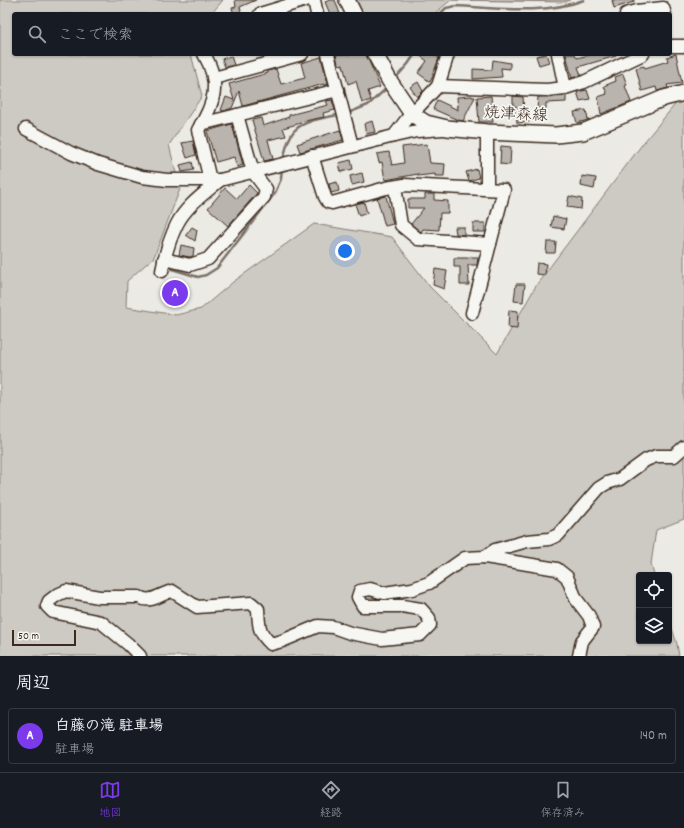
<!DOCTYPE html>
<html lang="ja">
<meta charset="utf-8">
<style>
body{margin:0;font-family:Dekko,"Klee One",sans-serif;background:#242831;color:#f1f3f6}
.controls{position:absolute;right:12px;bottom:12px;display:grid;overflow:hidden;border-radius:4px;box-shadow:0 1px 3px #0004}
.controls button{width:36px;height:36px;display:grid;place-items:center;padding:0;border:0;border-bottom:1px solid #363941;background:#171b24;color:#f1f3f6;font:20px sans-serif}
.scale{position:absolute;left:12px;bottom:10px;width:64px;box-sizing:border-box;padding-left:4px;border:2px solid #3b2a1e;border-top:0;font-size:11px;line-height:14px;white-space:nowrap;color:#3b2a1e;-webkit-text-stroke:3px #f6f6f2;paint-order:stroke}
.you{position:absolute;left:345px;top:251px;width:14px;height:14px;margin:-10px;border:3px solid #fff;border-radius:50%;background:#1a73e8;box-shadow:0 0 0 6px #1a73e833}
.badge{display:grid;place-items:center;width:26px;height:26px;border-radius:50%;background:#7c3aed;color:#fff;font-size:13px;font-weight:700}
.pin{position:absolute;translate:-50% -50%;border:2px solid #fff;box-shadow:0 1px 4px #0006}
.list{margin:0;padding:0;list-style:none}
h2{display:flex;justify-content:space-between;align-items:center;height:52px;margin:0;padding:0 16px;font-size:17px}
h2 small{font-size:13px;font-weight:400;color:#9ea1a6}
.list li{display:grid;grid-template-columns:26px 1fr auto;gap:12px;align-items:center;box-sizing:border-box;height:56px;margin:0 8px 8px;padding:0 8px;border:1px solid #363941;border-radius:4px}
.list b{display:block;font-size:15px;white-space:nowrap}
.list p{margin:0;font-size:13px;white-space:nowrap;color:#9ea1a6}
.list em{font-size:13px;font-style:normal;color:#9ea1a6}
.icon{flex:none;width:22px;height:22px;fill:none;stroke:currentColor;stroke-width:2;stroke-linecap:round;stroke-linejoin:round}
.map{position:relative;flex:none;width:684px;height:656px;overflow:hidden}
.search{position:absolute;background:#171b24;box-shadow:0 1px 3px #0004;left:12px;right:12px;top:12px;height:44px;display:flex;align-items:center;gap:10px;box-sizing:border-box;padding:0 14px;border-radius:4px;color:#9ea1a6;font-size:15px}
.sheet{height:116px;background:#171b24}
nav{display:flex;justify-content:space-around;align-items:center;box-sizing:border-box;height:56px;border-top:1px solid #363941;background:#171b24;font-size:11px;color:#9ea1a6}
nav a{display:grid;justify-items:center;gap:2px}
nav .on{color:#7c3aed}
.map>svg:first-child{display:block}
.green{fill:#cdcac4;stroke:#847a71}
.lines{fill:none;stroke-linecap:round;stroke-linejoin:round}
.stream{stroke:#7c7167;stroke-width:2.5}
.building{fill:#bab4ae;stroke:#3b2a1e}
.minor-casing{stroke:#3b2a1e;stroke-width:15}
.major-casing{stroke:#3b2a1e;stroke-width:18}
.minor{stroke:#f6f6f2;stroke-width:12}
.major{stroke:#f6f6f2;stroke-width:15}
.labels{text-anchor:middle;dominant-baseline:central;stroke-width:3.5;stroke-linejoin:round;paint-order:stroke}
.street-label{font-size:16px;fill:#3b2a1e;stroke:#f6f6f2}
</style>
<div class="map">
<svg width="684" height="656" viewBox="0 0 684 656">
<rect width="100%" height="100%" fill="#ebeae5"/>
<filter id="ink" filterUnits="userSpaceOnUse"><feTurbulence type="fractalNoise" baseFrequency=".025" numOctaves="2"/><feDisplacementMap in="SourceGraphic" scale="8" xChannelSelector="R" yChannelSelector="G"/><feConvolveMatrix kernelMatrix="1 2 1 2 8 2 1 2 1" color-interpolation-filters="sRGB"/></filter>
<g filter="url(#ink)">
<!-- green -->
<g class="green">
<path d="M0,0H223L211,14H14V54H191L202,96L169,145L180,189L154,257L127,281L126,307L176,315L201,309L233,282L314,224L392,237L430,287L497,354L537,284L644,142L678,101H684V519L656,530L651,564L654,575H639V641H669V619L677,644L679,656H0Z"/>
<path d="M343,0H570L565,2L451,0L434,14H358Z"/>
</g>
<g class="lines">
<!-- stream -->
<g class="stream">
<path d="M440,14L446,8L456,6C499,8 543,15 584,0"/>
<path d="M394,80L408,64L415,54"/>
<path d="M348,113L368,105L388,87"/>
<path d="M283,160C286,150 287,139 294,131C305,119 327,118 341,114"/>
<path d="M172,269L198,277L206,275L217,268L275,193L281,179L282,168"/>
</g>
</g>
<!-- building -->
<g class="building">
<path d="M235,0H256L240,7L241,11L234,14L232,8L236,7Z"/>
<path d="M330,0H335L340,14H330L325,2Z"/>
<path d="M612,0H634V2L614,8Z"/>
<path d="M340,54H366L380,87L368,91L371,100L362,103L356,81L348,84L343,65L338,64L336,55Z"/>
<path d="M418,54H433L439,58L435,69L432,74H434L430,82L418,73L427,61Z"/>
<path d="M546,54L549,62L539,65L536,56Z"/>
<path d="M566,54H575L577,58L593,54H615L616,56L578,67L581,75L572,78Z"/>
<path d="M676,54L682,83L667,85L668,88L657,91L656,87L642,91L636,68L644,66L645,68L668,61L667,57Z"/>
<path d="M231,56L234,65L225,67L222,59Z"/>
<path d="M321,57L328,84L324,86V84L243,106L239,91L232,108L224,111L221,110L226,97L234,100L229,84L268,73L267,71L276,69L281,84L305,78L301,63Z"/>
<path d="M493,60L510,63V69L501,68L502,77L473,79V69L492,70Z"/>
<path d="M623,74L627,85L625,86L631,102L601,114L598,97L607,94L604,86L616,81L615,77Z"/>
<path d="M418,82L423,91L417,97L410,87Z"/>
<path d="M587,90L590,99L580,101L577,92Z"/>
<path d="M566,95V102L546,103V109H537L538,97Z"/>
<path d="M472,96V97H475L463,121L458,120L433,109L437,100L458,110L457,97Z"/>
<path d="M491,96L493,122H479L477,97Z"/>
<path d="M513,96L523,97L524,113H528L529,122L517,123L516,106H513Z"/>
<path d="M332,100L335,110L323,113L324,117L300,122L301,123L283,128L286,136L268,140L273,159L264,161L252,120L261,118L263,126L289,117V115L328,105L326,101Z"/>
<path d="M586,110L588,120L577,123L574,112Z"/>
<path d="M372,121L375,132L366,134L364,124Z"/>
<path d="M232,124L243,165L237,167L234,157L216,162L207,131Z"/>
<path d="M340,130L343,140L300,152L297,144Z"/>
<path d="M193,141L196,155L187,158L182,143Z"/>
<path d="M427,144L430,163L445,164L444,176H435V174L418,176V174L385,180L382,162L379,163L377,154L389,152L392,165L404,163L402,147Z"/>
<path d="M501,146L511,147L510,165L500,164Z"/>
<path d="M351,160L353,169L341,172L339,163Z"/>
<path d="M192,162L194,170L182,172L180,165Z"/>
<path d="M477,169L479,178L469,181L466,172Z"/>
<path d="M362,173L364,182L352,185L350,176Z"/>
<path d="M582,176L596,178L594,189L581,186Z"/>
<path d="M337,182L339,191L331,193L329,184Z"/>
<path d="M249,185L257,193L228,226L208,208L225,188L237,199Z"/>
<path d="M425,194H434V200L448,201V213H440L439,230L423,229L421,232L411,224L424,208H408V199H425Z"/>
<path d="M386,196L393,224L385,226L377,198Z"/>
<path d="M569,196L582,199L581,209L567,207Z"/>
<path d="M364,202L367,213L359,216L355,204Z"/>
<path d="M553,216L566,219L564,229L551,227Z"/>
<rect x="473" y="223" width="12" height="9"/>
<path d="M192,227L197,230L195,241L186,235Z"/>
<path d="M455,227H464V235L456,234Z"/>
<path d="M547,242H556L555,253H546Z"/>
<path d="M181,245L194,248L193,256L190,257L179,255Z"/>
<path d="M469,257H478L477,265H468L469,285H460V267H454V258H469Z"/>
<path d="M537,263L546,264L545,275L536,274Z"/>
<path d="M435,269L447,271L444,289L433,285Z"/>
<path d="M516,284H525L523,302L514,301Z"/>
<path d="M509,310L518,311L517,329L508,328Z"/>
</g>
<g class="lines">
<defs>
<g id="minor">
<path d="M314,0L317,14"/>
<path d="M260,14L306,0"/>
<path d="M626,14L637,11L663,8L665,14"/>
<path d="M670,46H684"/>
<path d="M204,54C221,83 215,103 198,130L210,180"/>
<path d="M328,54L352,146"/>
<path d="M558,54L565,88"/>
<path d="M214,78L302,54"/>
<path d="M438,86L547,90L565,88L584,82L643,54"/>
<path d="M201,124L338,90"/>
<path d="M26,129L71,153L98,164L142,177L167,180H220L394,136L407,119L438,86L448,54"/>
<path d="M487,132V189"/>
<path d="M394,136L417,131L442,129"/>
<path d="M312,156L325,197L328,202L332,203L386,188L404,185L504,190L472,313"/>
<path d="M395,187L401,225L418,239L490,244"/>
<path d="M164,259L190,265L208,259L264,197L266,189L253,172L237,115"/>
<path d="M162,271C165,255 170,238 177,224C186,206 205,193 220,180"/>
<path d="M485,557L495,550L527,541L549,539L558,535L599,488L607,483L620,479L646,460L656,456H674L684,447"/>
<path d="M140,656L128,644L101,622L53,612L47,606L49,601L57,595L66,591L99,597H139C151,604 160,594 172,591L197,607L251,603L258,609C259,626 258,632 271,644L282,641L318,626L333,627L350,633L382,639L420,635L430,625L429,618L421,609L402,606H363L358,597L360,591L370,589L384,593L412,589L429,583L465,558L485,557L557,569L567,577L576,599L589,616L593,627L582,641L579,656"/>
</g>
<g id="major">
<path d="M347,0L354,14"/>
<path d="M375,54L389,80L412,114L426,123L447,128L487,132L556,135L583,132L664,98L684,93"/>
</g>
</defs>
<!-- minor casing -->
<use href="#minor" class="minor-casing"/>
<!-- major casing -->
<use href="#major" class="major-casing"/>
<!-- minor -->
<use href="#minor" class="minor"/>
<!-- major -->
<use href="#major" class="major"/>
</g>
</g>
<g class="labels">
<!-- street labels -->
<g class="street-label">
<text transform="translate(516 115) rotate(3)">焼津森線</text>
</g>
</g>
</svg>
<div class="controls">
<button><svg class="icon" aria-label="locate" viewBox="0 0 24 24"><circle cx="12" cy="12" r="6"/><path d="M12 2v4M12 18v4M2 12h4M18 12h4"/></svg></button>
<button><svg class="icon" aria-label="layers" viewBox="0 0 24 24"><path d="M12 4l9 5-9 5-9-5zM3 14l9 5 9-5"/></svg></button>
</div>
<div class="scale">50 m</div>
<div class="you"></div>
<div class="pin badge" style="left:175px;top:293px">A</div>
<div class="search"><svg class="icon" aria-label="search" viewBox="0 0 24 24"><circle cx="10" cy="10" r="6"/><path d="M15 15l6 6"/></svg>ここで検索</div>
</div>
<section class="sheet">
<h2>周辺<small></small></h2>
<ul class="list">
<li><span class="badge">A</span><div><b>白藤の滝 駐車場</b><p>駐車場</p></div><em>140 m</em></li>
</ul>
</section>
<nav>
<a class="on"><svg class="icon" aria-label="map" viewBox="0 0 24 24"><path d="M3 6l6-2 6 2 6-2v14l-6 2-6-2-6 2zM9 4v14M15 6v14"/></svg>地図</a>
<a><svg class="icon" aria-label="directions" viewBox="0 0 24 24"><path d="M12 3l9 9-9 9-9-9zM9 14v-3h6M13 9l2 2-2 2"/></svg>経路</a>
<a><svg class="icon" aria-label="saved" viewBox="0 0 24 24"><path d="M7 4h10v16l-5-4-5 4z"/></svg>保存済み</a>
</nav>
